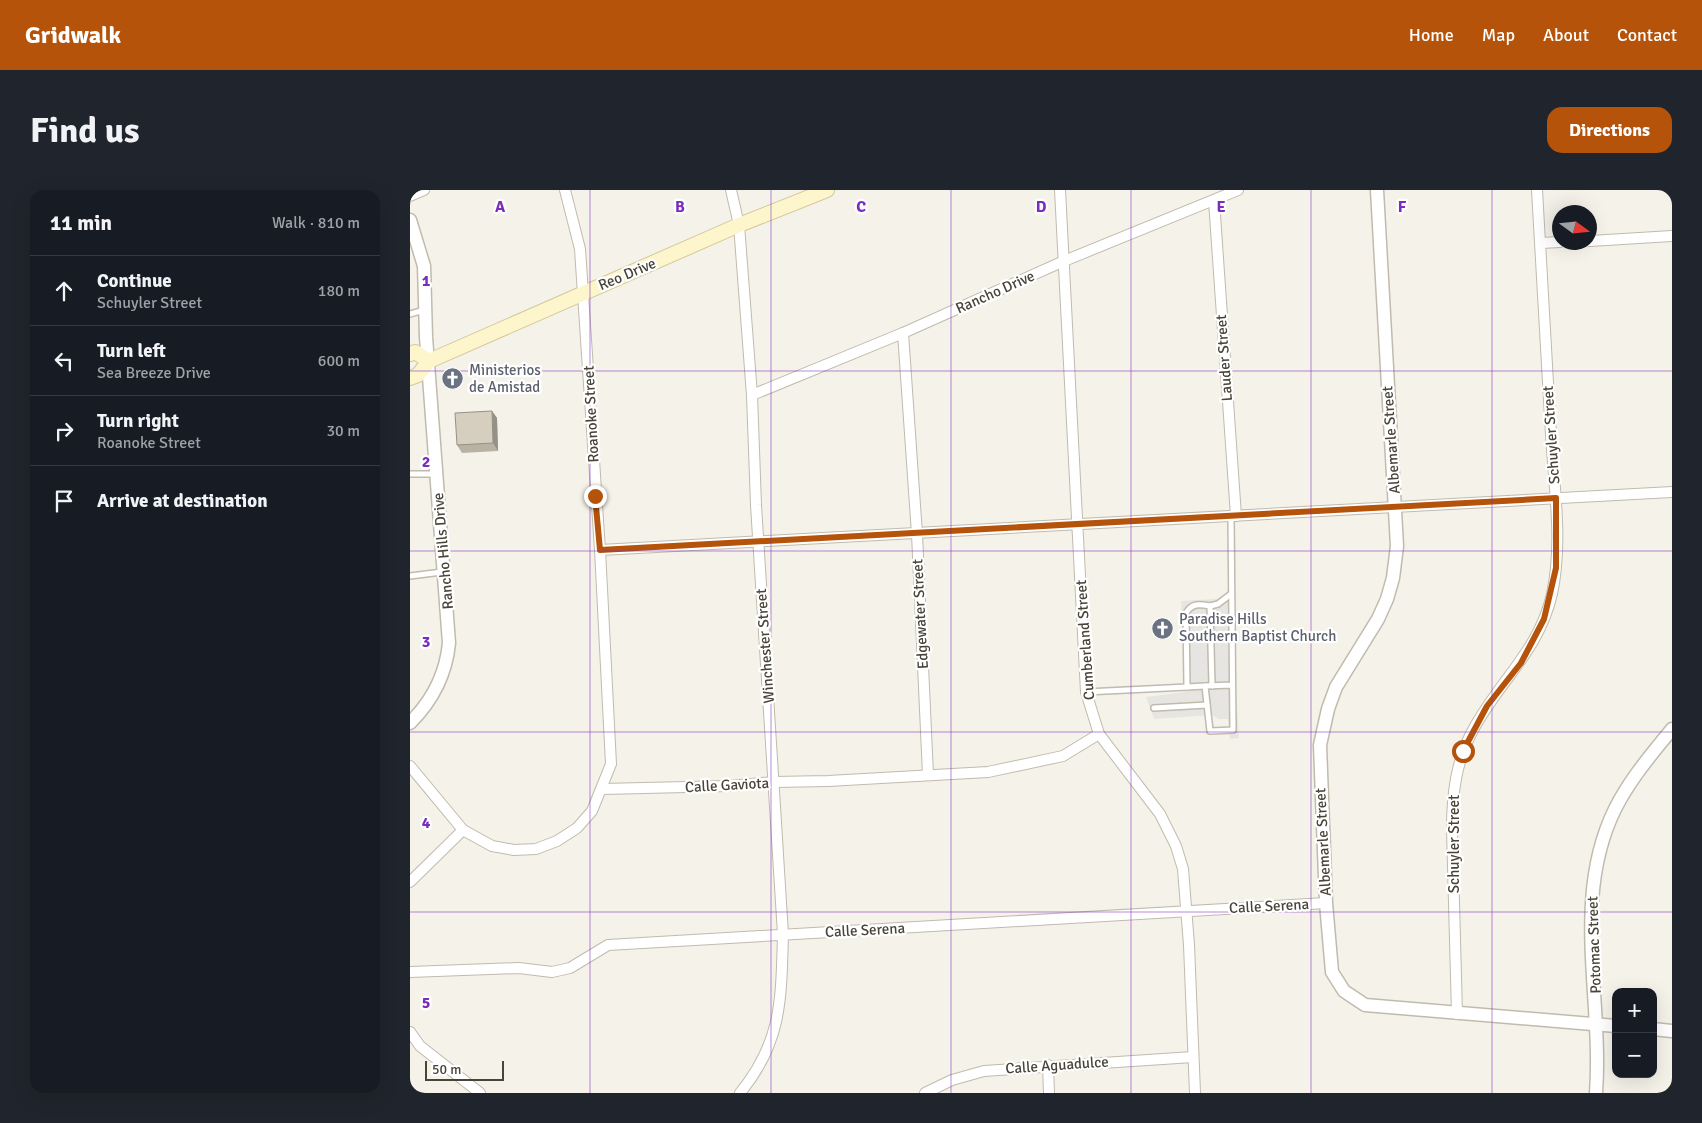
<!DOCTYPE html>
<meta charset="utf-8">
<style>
body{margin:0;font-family:Signika,sans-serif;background:#20242c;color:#f1f3f6}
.controls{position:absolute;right:15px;bottom:15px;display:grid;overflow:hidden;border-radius:10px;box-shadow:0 5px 20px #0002}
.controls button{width:45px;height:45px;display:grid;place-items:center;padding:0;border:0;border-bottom:1px solid #363941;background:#171b24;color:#f1f3f6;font:25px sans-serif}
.compass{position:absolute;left:1142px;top:15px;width:45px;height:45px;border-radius:50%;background:#171b24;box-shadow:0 5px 20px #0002;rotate:105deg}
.scale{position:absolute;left:15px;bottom:12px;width:79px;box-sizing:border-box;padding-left:5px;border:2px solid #484438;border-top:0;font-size:14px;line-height:18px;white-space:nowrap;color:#484438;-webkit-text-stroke:4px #fff;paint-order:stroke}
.stop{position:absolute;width:15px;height:15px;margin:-11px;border:4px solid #b45309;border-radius:50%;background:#fff}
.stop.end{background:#b45309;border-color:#fff;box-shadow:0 1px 5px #0008}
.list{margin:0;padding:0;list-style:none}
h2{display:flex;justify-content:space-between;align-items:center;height:65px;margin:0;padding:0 20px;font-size:21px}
h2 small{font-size:16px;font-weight:400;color:#9ea1a6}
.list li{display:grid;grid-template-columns:32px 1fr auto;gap:15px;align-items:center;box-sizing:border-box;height:70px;padding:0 20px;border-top:1px solid #363941}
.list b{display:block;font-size:19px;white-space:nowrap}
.list p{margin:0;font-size:16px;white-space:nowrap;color:#9ea1a6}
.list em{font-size:16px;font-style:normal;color:#9ea1a6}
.icon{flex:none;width:28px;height:28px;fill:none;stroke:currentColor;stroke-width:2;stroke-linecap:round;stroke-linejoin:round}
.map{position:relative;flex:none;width:1262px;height:903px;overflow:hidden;border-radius:15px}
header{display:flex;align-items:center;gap:30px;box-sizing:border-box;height:70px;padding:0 25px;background:#b45309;color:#fff}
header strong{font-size:24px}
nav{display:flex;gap:28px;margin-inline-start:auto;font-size:18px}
.intro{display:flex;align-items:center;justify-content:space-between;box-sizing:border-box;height:120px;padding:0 30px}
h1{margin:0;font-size:35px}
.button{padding:12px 22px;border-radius:15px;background:#b45309;color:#fff;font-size:18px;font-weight:700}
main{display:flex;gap:30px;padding:0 30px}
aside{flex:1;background:#171b24;border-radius:15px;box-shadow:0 5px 20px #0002}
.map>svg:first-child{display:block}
.parking{fill:#e6e5e1}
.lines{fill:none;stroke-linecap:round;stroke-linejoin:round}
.service-casing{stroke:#c0bbad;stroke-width:8}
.minor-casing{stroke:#c0bbad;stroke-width:12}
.tertiary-casing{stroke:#c0bbad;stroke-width:15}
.secondary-casing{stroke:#d3c99b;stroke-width:16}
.service{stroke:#fff;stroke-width:5}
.minor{stroke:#fff;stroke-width:10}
.tertiary{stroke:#fff;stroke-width:12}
.secondary{stroke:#fdf5cc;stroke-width:14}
.wall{fill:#b8b2a5}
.shaded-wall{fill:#969186}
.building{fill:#d6cfc0;stroke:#969186}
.route{stroke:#b45309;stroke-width:6}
.grid{fill:none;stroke:#7b2cbf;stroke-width:1;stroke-opacity:0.55}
.labels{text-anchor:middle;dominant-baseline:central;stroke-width:4.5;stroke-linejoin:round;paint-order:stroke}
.street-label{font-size:15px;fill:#484438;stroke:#fff}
.worship-label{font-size:15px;fill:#5b616d;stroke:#fff;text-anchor:start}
.grid-label{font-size:16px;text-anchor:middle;font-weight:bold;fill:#7b2cbf;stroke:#fff;stroke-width:4.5;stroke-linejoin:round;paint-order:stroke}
</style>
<header>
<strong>Gridwalk</strong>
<nav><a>Home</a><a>Map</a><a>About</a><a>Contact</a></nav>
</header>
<div class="intro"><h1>Find us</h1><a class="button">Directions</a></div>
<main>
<aside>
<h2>11 min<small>Walk · 810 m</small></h2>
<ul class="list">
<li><svg class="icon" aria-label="ahead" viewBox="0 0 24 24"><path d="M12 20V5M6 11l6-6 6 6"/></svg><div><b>Continue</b><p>Schuyler Street</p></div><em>180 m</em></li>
<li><svg class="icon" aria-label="left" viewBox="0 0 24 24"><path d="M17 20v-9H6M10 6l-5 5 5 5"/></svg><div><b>Turn left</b><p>Sea Breeze Drive</p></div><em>600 m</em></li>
<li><svg class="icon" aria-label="right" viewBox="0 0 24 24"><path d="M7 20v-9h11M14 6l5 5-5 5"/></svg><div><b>Turn right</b><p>Roanoke Street</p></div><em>30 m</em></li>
<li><svg class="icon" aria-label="arrive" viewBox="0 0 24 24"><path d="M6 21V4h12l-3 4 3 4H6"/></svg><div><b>Arrive at destination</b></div></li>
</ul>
</aside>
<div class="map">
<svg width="1262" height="903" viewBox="0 0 1262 903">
<rect width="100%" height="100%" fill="#f5f2ea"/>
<!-- parking -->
<path class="parking" d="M820,408L829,548L820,549L818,529H809L802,525L744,529L736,507L775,502L771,411Z"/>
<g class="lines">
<defs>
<g id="service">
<path d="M0,124L14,120"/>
<path d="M0,284H26"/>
<path d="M821,326L823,540L800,541L795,496L822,495"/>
<path d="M0,386L32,382"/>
<path d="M800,416L808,414L821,404"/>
<path d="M795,496L777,497L776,423C782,413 789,414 800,416L802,496"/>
<path d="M676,502L777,497"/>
<path d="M744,518L797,515"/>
</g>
<g id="minor">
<path d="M321,0L329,35L342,205L346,315L373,744C371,807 373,851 330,903"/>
<path d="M650,0L676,502L689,544L750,624L766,656L773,679L779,755L785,903"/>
<path d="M0,6L14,0"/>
<path d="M804,11L826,326"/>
<path d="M1180,51L1262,46"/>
<path d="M1131,53L1150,52"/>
<path d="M493,143L507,344L518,585"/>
<path d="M342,205L493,143L654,71L828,0"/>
<path d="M190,360L1262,302"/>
<path d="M0,576L53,640L82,656L104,660L126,659L147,651L167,638L182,621L201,574L190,360L170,59L155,0"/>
<path d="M192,599L319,596L364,592L418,591L578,582L653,566L689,544"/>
<path d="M0,692L53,640"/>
<path d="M0,782L109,778L142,782L160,778L198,755L916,713"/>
<path d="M1047,824L1042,639C1042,604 1046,571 1063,540C1089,491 1129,461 1142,404C1153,353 1144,297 1141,245C1136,164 1132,82 1127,0"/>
<path d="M0,842L10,856L70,903"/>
<path d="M638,875L639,903"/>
<path d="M515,903L542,890L574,881L783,867"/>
</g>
<g id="tertiary">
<path d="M967,0L987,356L983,388L977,409L968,429L926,497L918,519L910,555L916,713L922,782L934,801L955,815L1206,836"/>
<path d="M0,30L14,76L16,147L39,453C36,485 23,510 0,533"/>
<path d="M1243,839L1262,841"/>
<path d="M1186,903C1193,808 1161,708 1205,619C1220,589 1241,565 1262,539"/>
</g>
<g id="secondary">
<path d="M0,164L5,162L19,171"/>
<path d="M0,188L8,185L19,171L329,35L417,0"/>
</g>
</defs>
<!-- service casing -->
<use href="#service" class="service-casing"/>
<!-- minor casing -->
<use href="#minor" class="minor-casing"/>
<!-- tertiary casing -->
<use href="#tertiary" class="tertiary-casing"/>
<!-- secondary casing -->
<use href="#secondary" class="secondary-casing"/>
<!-- service -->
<use href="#service" class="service"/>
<!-- minor -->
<use href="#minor" class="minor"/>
<!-- tertiary -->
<use href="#tertiary" class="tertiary"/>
<!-- secondary -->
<use href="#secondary" class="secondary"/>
</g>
<!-- wall -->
<path class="wall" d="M82,221L87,228L88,261L52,263L47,255Z"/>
<!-- shaded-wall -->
<path class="shaded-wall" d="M82,221L87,228L88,261L83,253Z"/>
<!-- building -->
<path class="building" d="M82,221L83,253L47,255L45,223Z"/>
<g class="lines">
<!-- route -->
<path class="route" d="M185,306L190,360L1146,308V378L1134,429L1111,473L1077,516L1053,561"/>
</g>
<!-- grid -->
<path class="grid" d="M180,0V903M361,0V903M541,0V903M721,0V903M901,0V903M1082,0V903M0,181H1262M0,361H1262M0,542H1262M0,722H1262"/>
<!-- icons -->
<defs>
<symbol id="church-disc" viewBox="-11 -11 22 22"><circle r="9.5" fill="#6b7280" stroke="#fff"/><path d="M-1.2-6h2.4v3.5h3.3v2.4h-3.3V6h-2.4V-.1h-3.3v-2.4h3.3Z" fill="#fff"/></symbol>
</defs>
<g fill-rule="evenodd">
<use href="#church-disc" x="30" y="176" width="25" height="25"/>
<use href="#church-disc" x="740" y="426" width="25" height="25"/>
</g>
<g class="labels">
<!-- street labels -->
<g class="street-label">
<text transform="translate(217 84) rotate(-23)">Reo Drive</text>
<text transform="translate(585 102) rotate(-24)">Rancho Drive</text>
<text transform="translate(814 168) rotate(-94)">Lauder Street</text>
<text transform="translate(181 224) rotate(-93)">Roanoke Street</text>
<text transform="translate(1141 245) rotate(-94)">Schuyler Street</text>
<text transform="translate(981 250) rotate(-94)">Albemarle Street</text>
<text transform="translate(33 361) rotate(-95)">Rancho Hills Drive</text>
<text transform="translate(510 424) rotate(-93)">Edgewater Street</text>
<text transform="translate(675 450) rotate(-94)">Cumberland Street</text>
<text transform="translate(355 456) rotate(-94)">Winchester Street</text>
<text transform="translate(317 595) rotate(-3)">Calle Gaviota</text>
<text transform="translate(913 652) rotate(-93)">Albemarle Street</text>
<text transform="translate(1044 654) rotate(-90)">Schuyler Street</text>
<text transform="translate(859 716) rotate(-3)">Calle Serena</text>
<text transform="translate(455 740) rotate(-3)">Calle Serena</text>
<text transform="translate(1184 755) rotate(-92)">Potomac Street</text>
<text transform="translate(647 875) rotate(-4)">Calle Aguadulce</text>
</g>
<!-- worship labels -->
<g class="worship-label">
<text x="59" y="180">Ministerios<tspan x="59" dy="17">de Amistad</tspan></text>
<text x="769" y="429">Paradise Hills<tspan x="769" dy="17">Southern Baptist Church</tspan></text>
</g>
</g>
<g class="grid-label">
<text x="90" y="22">A</text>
<text x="270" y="22">B</text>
<text x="451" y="22">C</text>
<text x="631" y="22">D</text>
<text x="811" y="22">E</text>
<text x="992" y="22">F</text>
<text x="16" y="96">1</text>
<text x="16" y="277">2</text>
<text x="16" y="457">3</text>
<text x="16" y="638">4</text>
<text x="16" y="818">5</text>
</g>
</svg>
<div class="controls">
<button>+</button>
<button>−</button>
</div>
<svg class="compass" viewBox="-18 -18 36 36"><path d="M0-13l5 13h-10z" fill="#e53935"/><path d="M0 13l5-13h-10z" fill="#9ea1a6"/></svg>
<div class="scale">50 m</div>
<div class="stop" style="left:1053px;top:561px"></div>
<div class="stop end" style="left:185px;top:306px"></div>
</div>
</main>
